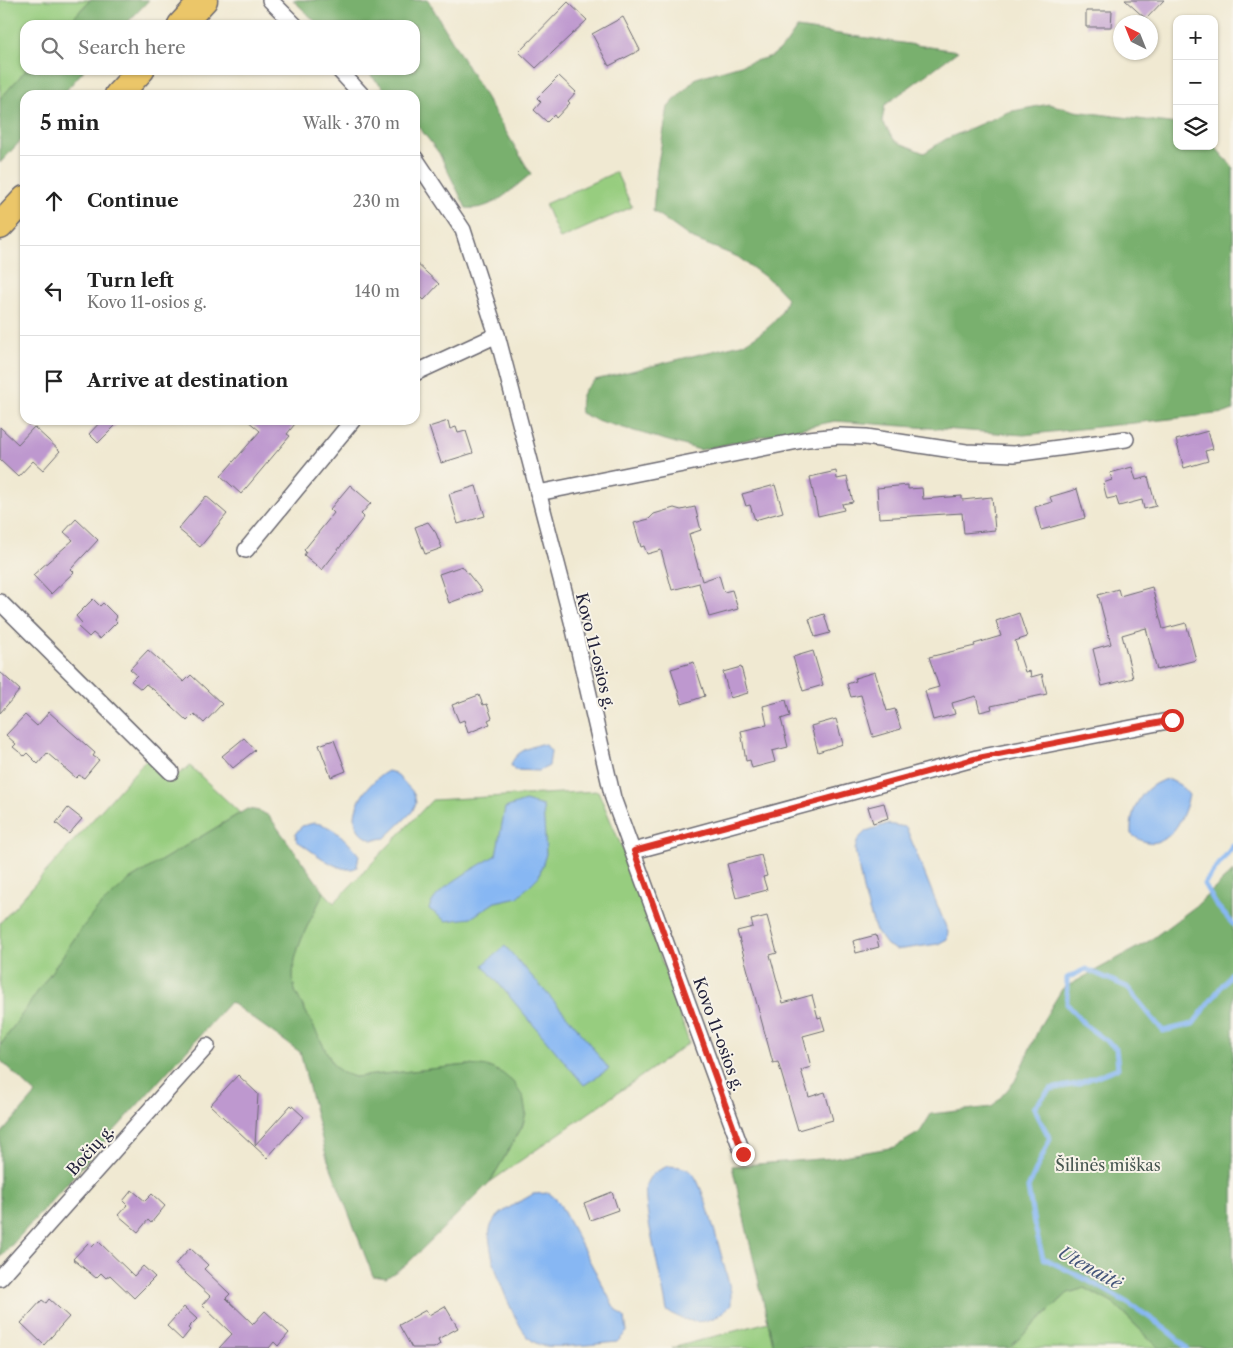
<!DOCTYPE html>
<meta charset="utf-8">
<style>
body{margin:0;font-family:"Libre Caslon Text",serif;background:#f2f2f2;color:#222}
.controls{position:absolute;right:15px;top:15px;display:grid;overflow:hidden;border-radius:10px;box-shadow:0 1px 4px #0004}
.controls button{width:45px;height:45px;display:grid;place-items:center;padding:0;border:0;border-bottom:1px solid #e0e0e0;background:#fff;color:#222;font:25px sans-serif}
.compass{position:absolute;left:1113px;top:15px;width:45px;height:45px;border-radius:50%;background:#fff;box-shadow:0 1px 4px #0004;rotate:317deg}
.stop{position:absolute;width:15px;height:15px;margin:-11px;border:4px solid #d93025;border-radius:50%;background:#fff}
.stop.end{background:#d93025;border-color:#fff;box-shadow:0 1px 5px #0008}
.list{margin:0;padding:0;list-style:none}
h2{display:flex;justify-content:space-between;align-items:center;height:65px;margin:0;padding:0 20px;font-size:21px}
h2 small{font-size:16px;font-weight:400;color:#767676}
.list li{display:grid;grid-template-columns:32px 1fr auto;gap:15px;align-items:center;box-sizing:border-box;height:90px;padding:0 20px;border-top:1px solid #e0e0e0}
.list b{display:block;font-size:19px;white-space:nowrap}
.list p{margin:0;font-size:16px;white-space:nowrap;color:#767676}
.list em{font-size:16px;font-style:normal;color:#767676}
.icon{flex:none;width:28px;height:28px;fill:none;stroke:currentColor;stroke-width:2;stroke-linecap:round;stroke-linejoin:round}
.map{position:relative;flex:none;width:1233px;height:1348px;overflow:hidden}
.search{position:absolute;background:#fff;box-shadow:0 1px 4px #0004;left:20px;top:20px;width:400px;height:55px;display:flex;align-items:center;gap:12px;box-sizing:border-box;padding:0 18px;border-radius:15px;color:#767676;font-size:19px}
.panel{position:absolute;background:#fff;box-shadow:0 1px 4px #0004;left:20px;top:90px;width:400px;height:335px;border-radius:15px}
.map>svg:first-child{display:block}
.green{fill:#97cd7f;stroke:#5c785d}
.forest{fill:#79b06e;stroke:#4e6954}
.water{fill:#87b7f3;stroke:#546c97}
.lines{fill:none;stroke-linecap:round;stroke-linejoin:round}
.stream{stroke:#87b7f3;stroke-width:5}
.building{fill:#be98cf}
.street-casing{stroke:#6a6870;stroke-width:18}
.highway-casing{stroke:#6a6870;stroke-width:29}
.street{stroke:#fff;stroke-width:15}
.highway{stroke:#ebc669;stroke-width:26}
.route{stroke:#d93025;stroke-width:6}
.labels{text-anchor:middle;dominant-baseline:central;stroke-width:4;stroke-linejoin:round;paint-order:stroke}
.street-label{font-size:16px;fill:#22223b;stroke:#f7f3e8}
.park-label{font-size:16px;fill:#45554f;stroke:#f7f3e8}
.water-label{font-size:18px;font-style:italic;fill:#45567b;stroke:#f7f3e8}
</style>
<div class="map">
<svg width="1233" height="1348" viewBox="0 0 1233 1348">
<rect width="100%" height="100%" fill="#f7f3e8"/>
<filter id="ink" filterUnits="userSpaceOnUse"><feTurbulence type="fractalNoise" baseFrequency=".02" numOctaves="2"/><feDisplacementMap in="SourceGraphic" scale="10" xChannelSelector="R" yChannelSelector="G"/><feConvolveMatrix kernelMatrix="1 2 1 2 8 2 1 2 1" color-interpolation-filters="sRGB"/></filter>
<filter id="wash" filterUnits="userSpaceOnUse"><feTurbulence type="fractalNoise" baseFrequency=".0096" numOctaves="4" result="noise"/><feDisplacementMap in="SourceGraphic" scale="20" xChannelSelector="R" yChannelSelector="G"/><feGaussianBlur stdDeviation="1.12" result="paint"/><feColorMatrix in="noise" values="0 0 0 0 0 0 0 0 0 0 0 0 0 0 0 0 0 1.4 0 .05"/><feComposite in="paint" operator="in"/></filter>
<g filter="url(#wash)">
<rect width="100%" height="100%" fill="#f0e9d2"/>
<!-- green -->
<g class="green">
<path d="M0,0H90L67,25H25L26,70L0,99Z"/>
<path d="M616,172L632,207L560,239L545,204Z"/>
<path d="M147,759L170,780L190,766L240,813L129,880L79,932L0,1046V923Z"/>
<path d="M598,791L631,869L689,1043L490,1182L522,1127L526,1114L523,1097L489,1067L468,1065L355,1077L343,1073L334,1066L295,991C286,958 311,921 324,892L334,903L432,800Z"/>
<path d="M1085,1288L1114,1304L1159,1348H1009L1068,1293Z"/>
<path d="M768,1322L774,1348H672Z"/>
</g>
<!-- forest -->
<g class="forest">
<path d="M90,0H149L125,25H67Z"/>
<path d="M293,0H428L531,174C510,190 493,211 466,208L439,153L415,122V95H391L365,70H415V25H319Z"/>
<path d="M797,28L958,51L885,105L882,121L895,141L924,153L946,139L1008,112L1049,104L1075,111L1177,124V146H1214L1233,167V410L1225,413L1024,435L835,421L700,450L596,420L581,413C579,397 582,390 595,380L745,343C765,331 780,322 787,298L772,282L738,257L691,238L653,211L657,168L668,107L696,78L772,56L786,44Z"/>
<path d="M26,70H84L62,95H25V136L0,163V99Z"/>
<path d="M247,809L260,811L269,816L324,892C311,921 286,958 295,991L334,1066L343,1073L355,1077L468,1065L489,1067L502,1073L513,1082L523,1097L526,1114L522,1127L490,1182L406,1265L386,1278L373,1276L326,1155L300,1052L230,1002L0,1258V1135L36,1094L0,1060V1046L79,932L96,910L129,880Z"/>
<path d="M1233,871V1348H1159L1114,1304L1085,1288L1068,1293L1009,1348H774L732,1166L832,1158L895,1147L920,1132L931,1114L992,1107L1015,1081L1041,1024L1062,989L1149,941L1196,906Z"/>
</g>
<!-- water -->
<g class="water">
<path d="M540,744L546,745L551,751L549,766L539,771L514,770L511,765C515,752 528,748 540,744Z"/>
<path d="M388,771L395,773L414,793L416,803L412,812L385,838L372,840C336,825 365,783 388,771Z"/>
<path d="M1168,779L1180,785L1189,795C1183,824 1163,859 1131,834C1130,808 1142,785 1168,779Z"/>
<path d="M525,801L543,806L546,854L539,876L518,897L495,902L471,918L446,921L429,909C434,888 478,867 496,855L505,808Z"/>
<path d="M314,823C334,825 347,841 359,855L357,867C342,877 310,849 297,841L295,834L302,826Z"/>
<path d="M887,824L906,827L948,932L947,939L938,944L896,950L887,945L875,929L864,894L855,850L858,839L866,831Z"/>
<path d="M505,946L574,1024L609,1069L584,1085L483,965Z"/>
<path d="M668,1166C678,1167 686,1166 693,1174C705,1187 725,1270 731,1292V1305C709,1326 693,1326 667,1311C663,1285 642,1206 646,1185C649,1174 659,1170 668,1166Z"/>
<path d="M533,1194L549,1193L558,1201L614,1307L625,1318L627,1332L617,1342C597,1344 563,1348 544,1346C538,1345 532,1341 528,1337C513,1321 482,1246 491,1226C497,1211 521,1202 533,1194Z"/>
</g>
<g class="lines">
<!-- stream -->
<g class="stream">
<path d="M1233,846L1204,884L1217,906L1233,924"/>
<path d="M1187,1348C1148,1310 1092,1282 1043,1258L1034,1223L1028,1188L1050,1139L1034,1108L1050,1089L1077,1084L1118,1068L1116,1048L1085,1025L1067,1004V978L1086,969L1127,987L1163,1031L1193,1024L1233,971"/>
</g>
</g>
<g id="blocks">
<!-- building -->
<g class="building">
<path d="M1125,0H1164L1146,19Z"/>
<path d="M568,2L587,20L536,68L519,52Z"/>
<path d="M1086,11H1112L1111,27H1086Z"/>
<path d="M623,17L640,50L609,66L592,34Z"/>
<path d="M559,76L576,92L568,101L570,103L556,118L554,115L547,122L534,110L541,102L537,98Z"/>
<path d="M415,262L439,284L424,300L415,292Z"/>
<path d="M102,420H121L98,443L89,434Z"/>
<path d="M247,420H298L287,434L290,436L241,494L221,476L260,431Z"/>
<path d="M448,421L450,429L456,427L458,433L466,431L473,453L441,463L429,427Z"/>
<path d="M0,427L18,444L34,427L60,451L43,470L33,461L18,477L0,460Z"/>
<path d="M1208,431L1213,449L1205,451L1208,461L1184,468L1176,440Z"/>
<path d="M1132,467L1136,480L1148,477L1156,506L1144,509L1142,500L1119,506L1116,497L1107,499L1103,483L1112,480L1110,473Z"/>
<path d="M836,471L837,479L847,477L853,502L842,504L844,510L818,516L810,477Z"/>
<path d="M350,485L371,503L361,514L364,517L322,570L304,555L306,552L304,550L334,513L330,509Z"/>
<path d="M775,485L783,512L755,520L750,505L746,506L742,494Z"/>
<path d="M908,485V489L922,488L923,499L962,496V500L992,497L995,530L964,533L962,513L879,518L877,488Z"/>
<path d="M476,486L485,516L458,524L449,494Z"/>
<path d="M1077,489L1085,518L1041,530L1035,507L1052,502L1050,497Z"/>
<path d="M206,496L227,514L200,547L178,529Z"/>
<path d="M695,507L701,530L689,534L702,581L719,575L724,592L732,590L738,609L709,617L699,583L672,590L661,550L647,554L644,546L641,547L634,523L649,519L654,514L674,508L681,510Z"/>
<path d="M76,519L98,540L71,569L74,572L51,594L33,575L73,540L64,532Z"/>
<path d="M428,522L436,533L442,548L425,554L415,527Z"/>
<path d="M462,566L482,591L449,603L439,574Z"/>
<path d="M1152,587L1163,629L1186,623L1196,660L1157,670L1146,628L1122,635L1133,678L1102,686L1093,649L1111,644L1098,595L1118,589L1120,596Z"/>
<path d="M93,599L100,606L103,603L117,617L115,620L117,622L100,639L93,633L89,637L78,627L82,623L76,616Z"/>
<path d="M1019,613L1027,637L1015,641L1025,672L1030,671L1031,677L1042,674L1047,694L991,706L992,709L980,712L976,696L952,703L955,714L933,720L925,691L939,687L929,657L975,646L974,644L1001,636L996,621Z"/>
<path d="M824,614L830,633L815,637L809,619Z"/>
<path d="M148,650L184,682L191,675L222,704L204,723L194,714L187,721L154,690L146,684L141,689L131,681L137,675L130,669Z"/>
<path d="M813,651L823,685L803,691L793,657Z"/>
<path d="M694,662L705,696L682,704L671,669Z"/>
<path d="M741,667L748,693L730,698L723,672Z"/>
<path d="M0,672L20,690L0,713Z"/>
<path d="M875,672L887,711L895,709L901,729L873,737L861,695L851,697L847,684L856,681L855,678Z"/>
<path d="M479,695L483,705L487,704L492,718L488,720L490,724L468,733L464,720L459,722L452,705Z"/>
<path d="M786,700L790,716L781,719L788,747L772,751L775,762L752,768L750,760L746,761L741,731L767,725L763,706Z"/>
<path d="M49,712L95,753L93,756L99,760L84,778L79,775L76,778L47,753L38,764L27,753L24,756L13,747L16,744L6,735L25,715L37,726Z"/>
<path d="M836,719L843,744L818,752L811,726Z"/>
<path d="M244,738L255,750L233,768L222,756Z"/>
<path d="M334,740L346,771L331,777L319,745Z"/>
<path d="M884,803L888,818L873,823L868,807Z"/>
<path d="M68,808L82,819L69,834L56,823Z"/>
<path d="M761,855L767,876L763,877L767,890L736,898L727,864Z"/>
<path d="M767,916L777,953L770,955L783,1003L812,995L818,1018L821,1017L825,1030L803,1036L811,1067L801,1070L809,1097L825,1092L833,1120L798,1130L778,1062L773,1063L737,931L753,927L751,920Z"/>
<path d="M876,935L879,947L856,953L853,941Z"/>
<path d="M238,1075L258,1094L255,1145L291,1105L304,1117L267,1158L210,1105Z"/>
<path d="M132,1190L145,1201L152,1194L165,1206L151,1223L148,1220L138,1232L118,1215L127,1205L123,1201Z"/>
<path d="M612,1192L618,1210L590,1220L584,1203Z"/>
<path d="M98,1241L134,1276L143,1266L155,1277L134,1298L110,1275L106,1278L101,1273L96,1278L73,1259L88,1243L92,1247Z"/>
<path d="M190,1248L208,1265L204,1269L230,1294L226,1298L253,1324L265,1311L289,1333L278,1346L274,1342L269,1348H219L232,1334L202,1305L210,1296L175,1264Z"/>
<path d="M49,1299L69,1317L44,1345L21,1323L42,1300L46,1303Z"/>
<path d="M445,1306L458,1328L438,1339L440,1344L434,1348H412L399,1325L426,1310L429,1315Z"/>
<path d="M184,1307L197,1319L188,1328L190,1330L182,1340L167,1326Z"/>
</g>
</g>
</g>
<g filter="url(#ink)">
<use href="#blocks" fill-opacity="0" stroke="#6a6870" stroke-width="1"/>
<g class="lines">
<defs>
<g id="street">
<path d="M270,0L295,25"/>
<path d="M339,70L362,95"/>
<path d="M415,158L463,230L497,335L572,621L613,798L743,1154"/>
<path d="M415,373L497,335"/>
<path d="M538,493L808,439L840,436L866,437L966,452L1014,454L1126,439"/>
<path d="M246,550L353,420"/>
<path d="M0,602L171,772"/>
<path d="M634,851L977,758L1173,720"/>
<path d="M0,1278L207,1046"/>
</g>
<g id="highway">
<path d="M181,25L204,0"/>
<path d="M118,95L141,70"/>
<path d="M0,226L25,199"/>
</g>
</defs>
<!-- street casing -->
<use href="#street" class="street-casing"/>
<!-- highway casing -->
<use href="#highway" class="highway-casing"/>
<!-- street -->
<use href="#street" class="street"/>
<!-- highway -->
<use href="#highway" class="highway"/>
</g>
</g>
<g class="lines" filter="url(#ink)">
<!-- route -->
<path class="route" d="M743,1154L634,851L978,758L1172,720"/>
</g>
<g class="labels">
<!-- street labels -->
<g class="street-label">
<text transform="translate(596 651) rotate(76)">Kovo 11-osios g.</text>
<text transform="translate(719 1034) rotate(70)">Kovo 11-osios g.</text>
<text transform="translate(90 1150) rotate(-48)">Bočių g.</text>
</g>
<!-- park labels -->
<g class="park-label">
<text x="1108" y="1165">Šilinės miškas</text>
</g>
<!-- water labels -->
<g class="water-label">
<text transform="translate(1090 1268) rotate(29)">Utenaitė</text>
</g>
</g>
</svg>
<div class="controls">
<button>+</button>
<button>−</button>
<button><svg class="icon" aria-label="layers" viewBox="0 0 24 24"><path d="M12 4l9 5-9 5-9-5zM3 14l9 5 9-5"/></svg></button>
</div>
<svg class="compass" viewBox="-18 -18 36 36"><path d="M0-13l5 13h-10z" fill="#e53935"/><path d="M0 13l5-13h-10z" fill="#767676"/></svg>
<div class="stop" style="left:1172px;top:720px"></div>
<div class="stop end" style="left:743px;top:1154px"></div>
<div class="search"><svg class="icon" aria-label="search" viewBox="0 0 24 24"><circle cx="10" cy="10" r="6"/><path d="M15 15l6 6"/></svg>Search here</div>
<section class="panel">
<h2>5 min<small>Walk · 370 m</small></h2>
<ul class="list">
<li><svg class="icon" aria-label="ahead" viewBox="0 0 24 24"><path d="M12 20V5M6 11l6-6 6 6"/></svg><div><b>Continue</b></div><em>230 m</em></li>
<li><svg class="icon" aria-label="left" viewBox="0 0 24 24"><path d="M17 20v-9H6M10 6l-5 5 5 5"/></svg><div><b>Turn left</b><p>Kovo 11-osios g.</p></div><em>140 m</em></li>
<li><svg class="icon" aria-label="arrive" viewBox="0 0 24 24"><path d="M6 21V4h12l-3 4 3 4H6"/></svg><div><b>Arrive at destination</b></div></li>
</ul>
</section>
</div>
